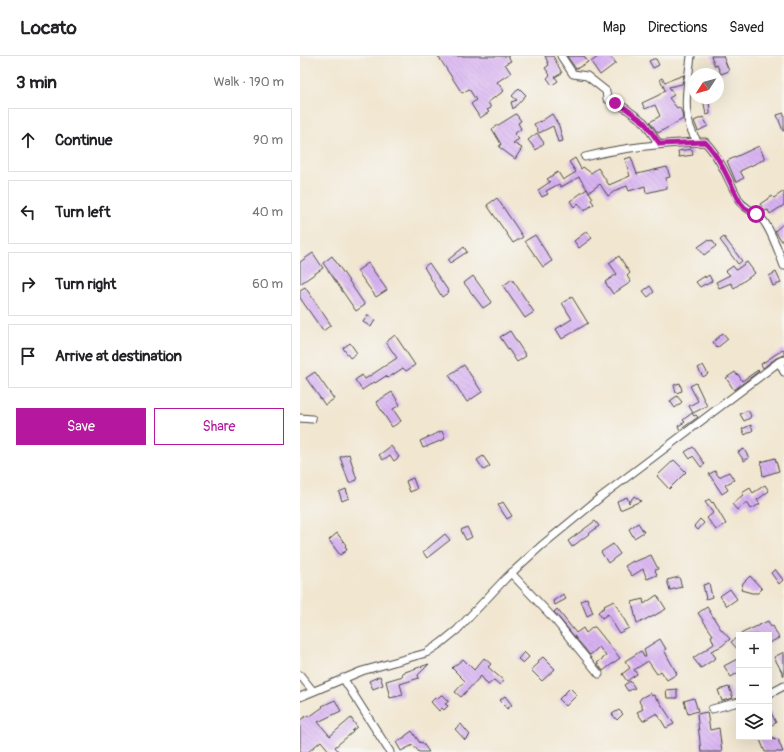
<!DOCTYPE html>
<meta charset="utf-8">
<style>
body{margin:0;font-family:Pangolin,sans-serif;background:#f6f6f6;color:#202124}
.controls{position:absolute;right:12px;bottom:12px;display:grid;overflow:hidden;border-radius:0px;box-shadow:0 4px 16px #0002}
.controls button{width:36px;height:36px;display:grid;place-items:center;padding:0;border:0;border-bottom:1px solid #e0e0e0;background:#fff;color:#202124;font:20px sans-serif}
.compass{position:absolute;left:388px;top:12px;width:36px;height:36px;border-radius:50%;background:#fff;box-shadow:0 4px 16px #0002;rotate:234deg}
.stop{position:absolute;width:12px;height:12px;margin:-9px;border:3px solid #b5179e;border-radius:50%;background:#fff}
.stop.end{background:#b5179e;border-color:#fff;box-shadow:0 1px 4px #0008}
.list{margin:0;padding:0;list-style:none}
h2{display:flex;justify-content:space-between;align-items:center;height:52px;margin:0;padding:0 16px;font-size:17px}
h2 small{font-size:13px;font-weight:400;color:#757577}
.list li{display:grid;grid-template-columns:26px 1fr auto;gap:12px;align-items:center;box-sizing:border-box;height:64px;margin:0 8px 8px;padding:0 8px;border:1px solid #e0e0e0;border-radius:0px}
.list b{display:block;font-size:15px;white-space:nowrap}
.list em{font-size:13px;font-style:normal;color:#757577}
.actions{display:flex;gap:8px;padding:12px 16px}
.actions a{flex:1;padding:9px 0;border:1px solid #b5179e;border-radius:0px;text-align:center;font-size:14px;color:#b5179e}
.actions .main{background:#b5179e;color:#fff}
.icon{flex:none;width:22px;height:22px;fill:none;stroke:currentColor;stroke-width:2;stroke-linecap:round;stroke-linejoin:round}
.map{position:relative;flex:none;width:484px;height:696px;overflow:hidden}
header{display:flex;align-items:center;gap:24px;box-sizing:border-box;height:56px;padding:0 20px;background:#fff;border-bottom:1px solid #e0e0e0}
header strong{font-size:19px}
nav{display:flex;gap:22px;margin-inline-start:auto;font-size:14px}
main{display:flex}
aside{flex:1;background:#fff}
.map>svg:first-child{display:block}
.building{fill:url(#building-back-hatch)}
.lines{fill:none;stroke-linecap:round;stroke-linejoin:round}
.street-casing{stroke:#494744;stroke-width:9}
.street{stroke:#fff;stroke-width:7}
.route{stroke:#b5179e;stroke-width:5}
</style>
<header>
<strong>Locato</strong>
<nav><a>Map</a><a>Directions</a><a>Saved</a></nav>
</header>
<main>
<aside>
<h2>3 min<small>Walk · 190 m</small></h2>
<ul class="list">
<li><svg class="icon" aria-label="ahead" viewBox="0 0 24 24"><path d="M12 20V5M6 11l6-6 6 6"/></svg><div><b>Continue</b></div><em>90 m</em></li>
<li><svg class="icon" aria-label="left" viewBox="0 0 24 24"><path d="M17 20v-9H6M10 6l-5 5 5 5"/></svg><div><b>Turn left</b></div><em>40 m</em></li>
<li><svg class="icon" aria-label="right" viewBox="0 0 24 24"><path d="M7 20v-9h11M14 6l5 5-5 5"/></svg><div><b>Turn right</b></div><em>60 m</em></li>
<li><svg class="icon" aria-label="arrive" viewBox="0 0 24 24"><path d="M6 21V4h12l-3 4 3 4H6"/></svg><div><b>Arrive at destination</b></div></li>
</ul>
<div class="actions"><a class="main">Save</a><a>Share</a></div>
</aside>
<div class="map">
<svg width="484" height="696" viewBox="0 0 484 696">
<defs>
<pattern id="building-back-hatch" width="6" height="6" patternUnits="userSpaceOnUse"><rect width="6" height="6" fill="#d8b2f2"/><path d="M-1 5l2 2M0 0l6 6M5-1l2 2" fill="none" stroke="#ba99d0"/></pattern>
</defs>
<rect width="100%" height="100%" fill="#f6f6f2"/>
<filter id="ink" filterUnits="userSpaceOnUse"><feTurbulence type="fractalNoise" baseFrequency=".025" numOctaves="2"/><feDisplacementMap in="SourceGraphic" scale="8" xChannelSelector="R" yChannelSelector="G"/><feConvolveMatrix kernelMatrix="1 2 1 2 8 2 1 2 1" color-interpolation-filters="sRGB"/></filter>
<filter id="wash" filterUnits="userSpaceOnUse"><feTurbulence type="fractalNoise" baseFrequency=".012" numOctaves="4" result="noise"/><feDisplacementMap in="SourceGraphic" scale="16" xChannelSelector="R" yChannelSelector="G"/><feGaussianBlur stdDeviation="0.9" result="paint"/><feColorMatrix in="noise" values="0 0 0 0 0 0 0 0 0 0 0 0 0 0 0 0 0 1.4 0 .05"/><feComposite in="paint" operator="in"/></filter>
<g filter="url(#wash)">
<rect width="100%" height="100%" fill="#f1e6d0"/>
<g id="blocks">
<!-- building -->
<g class="building">
<path d="M138,0H208L211,5L205,8L211,17L197,26L204,35L188,46L191,52L187,54L189,56L180,62L171,48L176,44L169,33L162,37Z"/>
<path d="M245,0H253L262,17L255,21L258,25L252,29L247,22L250,19L245,12L249,9Z"/>
<path d="M267,0H284L288,6L276,13Z"/>
<path d="M299,0H310L316,7L300,19L291,6Z"/>
<path d="M411,0H423L429,15L421,18L417,9L415,10Z"/>
<path d="M353,3H356L359,9L353,12L349,5Z"/>
<path d="M384,19L382,28L369,31L374,39L369,42L377,52L379,51L382,56L383,63L358,77L350,66L360,60L355,49L345,53L342,47L359,39L365,34L360,23L362,22L365,26Z"/>
<path d="M219,32L226,39L213,53L211,46L217,44L212,40Z"/>
<path d="M403,42H409L410,58L406,59Z"/>
<path d="M484,57V75H483L477,59Z"/>
<path d="M216,58L221,65L218,67L221,73L214,78L219,83L213,87L222,92L215,103L199,91L201,88L192,73Z"/>
<path d="M252,58L259,70L263,85L258,86L253,70L239,77L234,68L240,65V66Z"/>
<path d="M403,61L408,70L398,75L394,65Z"/>
<path d="M237,77L244,87L236,94L228,84Z"/>
<path d="M459,90L465,103L440,115L444,122L436,126L427,105Z"/>
<path d="M392,93L393,99L379,101L378,95Z"/>
<path d="M331,101L337,118L367,111L370,121L366,122L367,132L346,137L345,130L329,135L327,130L316,134L308,140L300,128L289,136L279,121L261,131L259,128L246,135L248,138L242,141L238,134L250,126L247,123L258,116L263,124L276,116L269,106L275,102L281,113L283,111L291,117L298,112L309,129L330,120L325,103Z"/>
<path d="M287,133L293,142L291,144L294,148L284,155L278,147L274,151L270,145Z"/>
<path d="M484,135V149L470,158L468,154L465,155L460,148L472,140L474,142Z"/>
<path d="M197,142L223,181L213,187L187,149Z"/>
<path d="M484,167V188L475,175Z"/>
<path d="M287,175L292,182L279,192L274,185Z"/>
<path d="M235,179L252,205L243,211L225,185Z"/>
<path d="M424,181L442,205L438,208L420,184Z"/>
<path d="M408,184L409,185L412,184L416,190L404,199L398,191Z"/>
<path d="M164,191L167,196L150,207L148,204Z"/>
<path d="M13,197L23,212L0,228V206Z"/>
<path d="M32,200L65,249L56,255L23,207Z"/>
<path d="M319,200L330,217L327,220L331,226L313,238L305,226L317,218L309,207Z"/>
<path d="M447,206L455,217L434,232L431,227L419,232L416,226L430,219L426,215L433,210L436,214Z"/>
<path d="M68,207L87,234L76,241L57,215Z"/>
<path d="M129,207L149,236L142,241L124,211Z"/>
<path d="M476,216L481,227L473,230L469,220Z"/>
<path d="M409,219L412,225L406,229L405,228L400,231L396,226L405,220V222Z"/>
<path d="M173,220L192,246L183,252L164,227Z"/>
<path d="M212,223L234,256L225,262L203,230Z"/>
<path d="M350,230L354,236L348,241L343,235Z"/>
<path d="M5,231L31,269L23,275L0,242V234Z"/>
<path d="M272,241L288,267L262,283L256,273L272,263L262,247Z"/>
<path d="M68,259L75,264L71,271L63,266Z"/>
<path d="M210,275L226,300L217,306L200,281Z"/>
<path d="M423,277L428,283L417,292L413,286Z"/>
<path d="M95,279L115,309L106,315L103,312L88,322L86,320L75,327L74,326L62,334L55,324L62,319L65,323L97,302L86,286Z"/>
<path d="M50,287L57,297L50,302L43,292Z"/>
<path d="M484,293V299L476,302L463,312L461,308Z"/>
<path d="M164,309L182,336L167,346L149,319Z"/>
<path d="M403,309L408,318L403,321L398,312Z"/>
<path d="M458,314L459,315L434,334L426,322L435,316L437,319L438,318L442,325Z"/>
<path d="M15,316L34,343L25,349L6,322Z"/>
<path d="M380,327L382,335L376,337L374,329Z"/>
<path d="M396,327L407,350L393,357L389,350L398,345L390,330Z"/>
<path d="M92,336L100,349L93,353L101,365L92,371L76,346Z"/>
<path d="M377,340L382,346L375,352L370,345Z"/>
<path d="M448,354L451,360L450,361V362L444,365L440,358Z"/>
<path d="M392,357L394,360L396,359L398,361L380,374L378,370L385,366L383,364Z"/>
<path d="M451,369L453,374L445,379L442,373Z"/>
<path d="M142,375L145,383L123,392L120,385Z"/>
<path d="M91,390L99,401L94,405L90,399L83,404L79,399Z"/>
<path d="M393,391L405,408L401,411L393,400L390,403L385,396Z"/>
<path d="M444,393L449,402L444,405L438,396Z"/>
<path d="M49,398L57,424L49,427L40,401Z"/>
<path d="M183,400L190,410L184,414L177,404Z"/>
<path d="M475,402L479,415L463,420L461,406Z"/>
<path d="M374,404L386,416L369,433L357,420Z"/>
<path d="M415,415L419,421L429,416L434,424L425,429L428,434L422,438L409,418Z"/>
<path d="M113,422L117,433L110,436L106,425Z"/>
<path d="M465,429L469,435L457,444L460,448L451,453L447,446L437,454L432,448L443,439L442,437L450,432L453,437Z"/>
<path d="M46,433L49,442L42,445L39,436Z"/>
<path d="M334,440L341,445L320,454L317,445L327,441L329,447Z"/>
<path d="M409,443L412,447L413,446L426,468L416,474L407,462L413,457L405,446Z"/>
<path d="M203,446L212,460L207,463L198,449Z"/>
<path d="M400,463L404,467L398,474L394,470Z"/>
<path d="M295,465L299,470L272,491L268,485Z"/>
<path d="M338,467L344,476L334,482L329,473Z"/>
<path d="M167,471L172,481L166,484L161,474Z"/>
<path d="M37,477L46,489L45,490L47,494L40,499L29,484Z"/>
<path d="M145,478L150,484L127,502L123,496Z"/>
<path d="M313,488L320,498L308,507L301,496Z"/>
<path d="M351,499L358,513L355,514L357,519L347,523L343,513L332,520L325,510L333,505L334,506Z"/>
<path d="M475,513L483,524L479,528L471,517Z"/>
<path d="M450,520L462,533L458,537H452L441,534L443,527Z"/>
<path d="M379,521L382,531L370,534L367,524Z"/>
<path d="M409,527L412,541L406,543L403,529Z"/>
<path d="M430,533L437,543L427,550L420,540Z"/>
<path d="M263,538L266,543L255,549L253,545Z"/>
<path d="M357,539L366,553L350,562V561L337,568L332,546L343,543L344,548Z"/>
<path d="M287,542L293,557L287,560L281,545Z"/>
<path d="M314,545L329,572L319,577L308,558L302,562L298,556L305,551L304,550Z"/>
<path d="M407,551L420,572L430,583L422,590L411,595L416,602L401,612L393,602L414,588L411,580L413,579L398,557Z"/>
<path d="M257,553L276,577L283,572L286,577L293,571H295L320,602L303,615L297,607L306,600L299,591L290,599L254,556Z"/>
<path d="M468,565L471,571L473,570L479,582L469,587V579H438Z"/>
<path d="M439,580V595L431,586Z"/>
<path d="M360,583L366,593L364,594L377,618L367,624L361,615L357,618L348,605L334,614L337,618L327,625L322,618L330,612L325,605L341,595L344,601H346L344,593Z"/>
<path d="M224,596L229,601L223,607L218,603Z"/>
<path d="M484,596V620L474,601Z"/>
<path d="M243,601L255,613L242,625L231,614L239,607L238,605Z"/>
<path d="M184,602L191,608L188,611L204,625L200,629L194,624L188,629L181,620L161,641L155,636L165,625L152,612L163,603L174,614Z"/>
<path d="M439,602V616L431,621L424,610Z"/>
<path d="M129,608L118,619L119,622L100,628L103,639L90,642L86,625L103,620L102,617Z"/>
<path d="M80,620L83,629L73,633L69,625Z"/>
<path d="M330,625L335,632L328,635L324,629Z"/>
<path d="M429,631L433,642L422,645L418,634Z"/>
<path d="M270,632L277,639L266,650L259,643Z"/>
<path d="M377,633V642H367L366,634Z"/>
<path d="M350,637L352,640L354,639L357,644L358,643L374,668L366,672L357,657L343,665L337,656L343,653L339,645L341,642Z"/>
<path d="M141,639H143L149,645L145,648L148,650L144,654L142,652L139,655L131,646L136,641L137,643Z"/>
<path d="M205,640L212,649L207,653L200,644Z"/>
<path d="M394,642L398,655L388,658L384,645Z"/>
<path d="M35,644L41,655L18,666L30,680L51,662L57,671L52,675L53,676L35,691L39,696H30L21,685L8,696H2L0,694V664L8,659L9,661L23,651L22,650Z"/>
<path d="M469,652L476,667L469,670Z"/>
<path d="M319,654L323,658L317,664L312,658Z"/>
<path d="M407,656L410,674L419,672L422,696H401L397,658Z"/>
<path d="M161,668L170,679L165,684L155,673Z"/>
<path d="M112,675L120,687L122,686L129,696H119L113,689L101,695L96,686L105,681V680Z"/>
<path d="M459,681H473L474,684L478,683L483,696H465Z"/>
</g>
</g>
</g>
<g filter="url(#ink)">
<use href="#blocks" fill-opacity="0" stroke="#494744" stroke-width="1"/>
<g class="lines">
<defs>
<g id="street">
<path d="M261,0L273,18L287,20L306,35L307,43L325,52L344,66L359,88"/>
<path d="M391,0C388,28 379,61 398,86"/>
<path d="M285,101C324,91 365,87 405,86C421,102 429,126 440,146C447,154 456,156 462,163C471,173 479,197 484,210"/>
<path d="M479,306L484,316"/>
<path d="M0,362L12,363"/>
<path d="M211,517L255,564L299,618"/>
<path d="M0,619L13,635"/>
<path d="M43,622L90,696"/>
<path d="M469,638L484,630"/>
<path d="M0,641L62,615L126,597L141,587L157,574L206,522L241,490L302,440L479,306L484,304"/>
<path d="M412,653L439,646"/>
</g>
</defs>
<!-- street casing -->
<use href="#street" class="street-casing"/>
<!-- street -->
<use href="#street" class="street"/>
</g>
</g>
<g class="lines" filter="url(#ink)">
<!-- route -->
<path class="route" d="M315,47L325,52L344,66L360,88L405,86C421,102 429,126 440,146L445,152L456,158"/>
</g>
</svg>
<div class="controls">
<button>+</button>
<button>−</button>
<button><svg class="icon" aria-label="layers" viewBox="0 0 24 24"><path d="M12 4l9 5-9 5-9-5zM3 14l9 5 9-5"/></svg></button>
</div>
<svg class="compass" viewBox="-18 -18 36 36"><path d="M0-13l5 13h-10z" fill="#e53935"/><path d="M0 13l5-13h-10z" fill="#757577"/></svg>
<div class="stop" style="left:456px;top:158px"></div>
<div class="stop end" style="left:315px;top:47px"></div>
</div>
</main>
